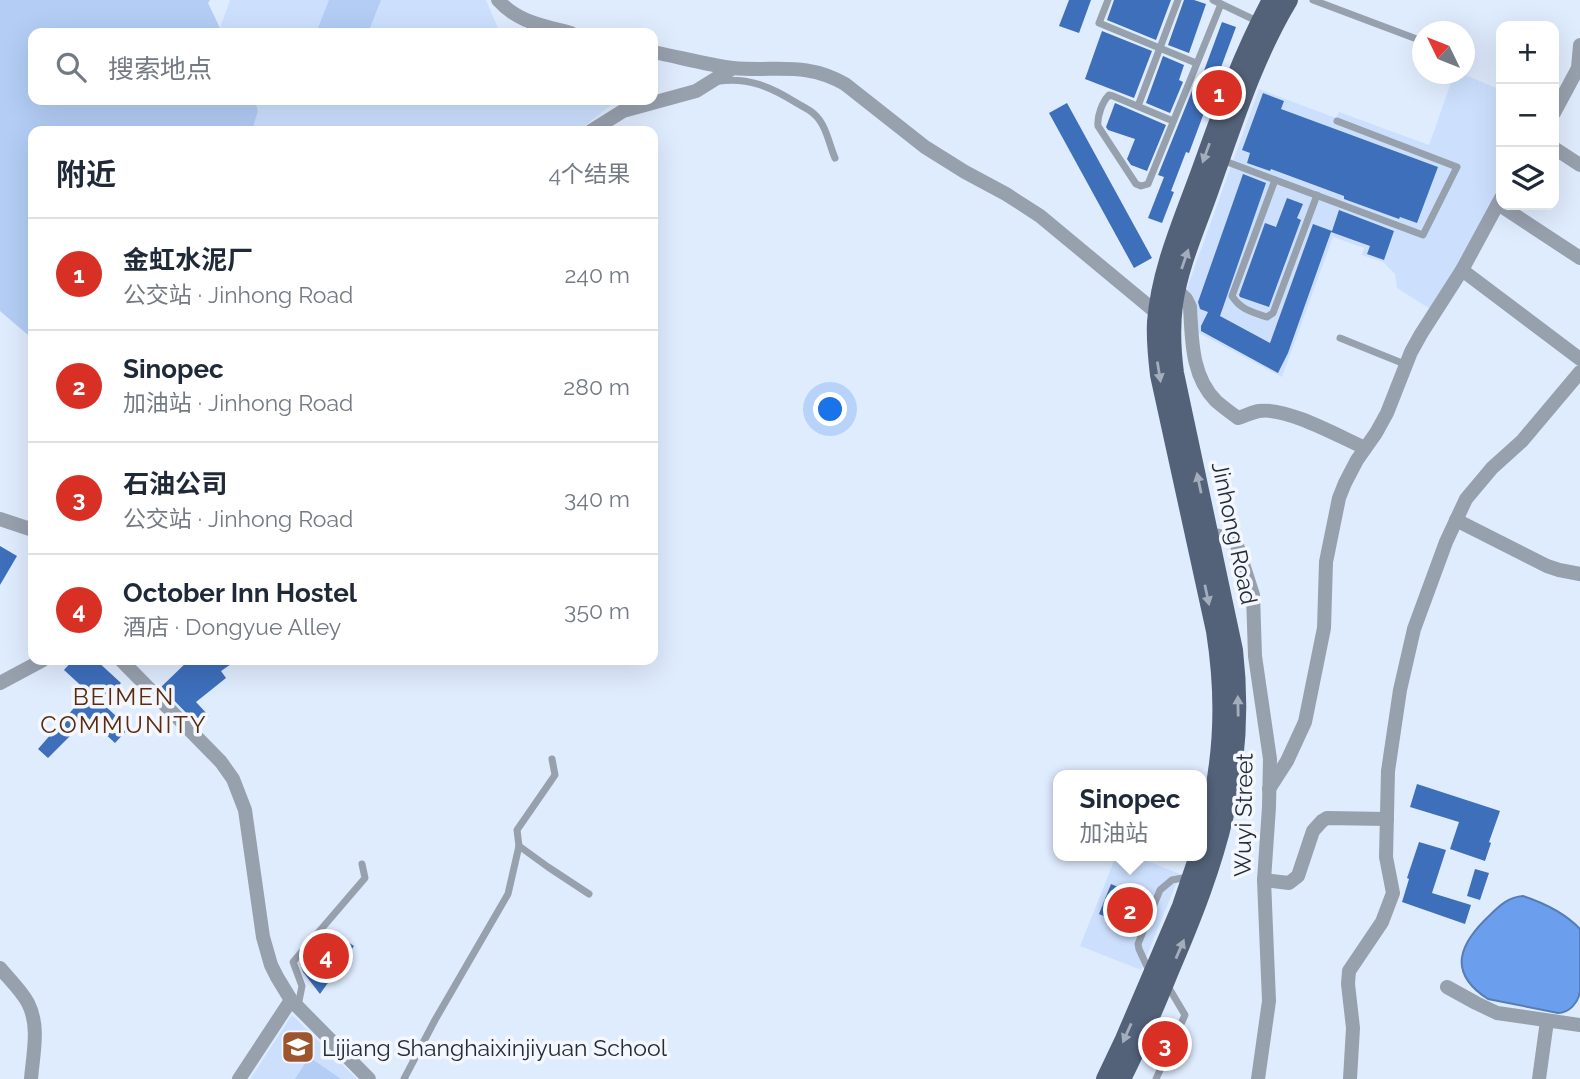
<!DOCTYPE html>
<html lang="zh">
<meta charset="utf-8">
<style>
body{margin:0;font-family:Raleway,"Noto Sans SC",sans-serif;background:#f2f2f3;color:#1f2937}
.controls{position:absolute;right:21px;top:21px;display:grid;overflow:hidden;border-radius:14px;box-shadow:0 7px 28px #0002}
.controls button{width:63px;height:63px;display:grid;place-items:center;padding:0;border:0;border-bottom:2px solid #e0e1e3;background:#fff;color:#1f2937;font:35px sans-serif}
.compass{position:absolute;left:1412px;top:21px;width:63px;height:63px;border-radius:50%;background:#fff;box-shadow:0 7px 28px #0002;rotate:313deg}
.you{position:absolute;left:831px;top:410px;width:24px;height:24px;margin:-18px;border:5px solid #fff;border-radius:50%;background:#1a73e8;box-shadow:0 0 0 10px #1a73e833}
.badge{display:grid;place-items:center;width:46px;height:46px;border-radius:50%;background:#d93025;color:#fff;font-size:23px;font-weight:700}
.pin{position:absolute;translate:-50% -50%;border:4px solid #fff;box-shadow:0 2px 7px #0006}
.popup{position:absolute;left:1053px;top:770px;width:154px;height:91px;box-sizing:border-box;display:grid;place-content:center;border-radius:14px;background:#fff;filter:drop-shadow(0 2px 5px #0005);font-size:23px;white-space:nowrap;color:#747a83}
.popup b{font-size:26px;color:#1f2937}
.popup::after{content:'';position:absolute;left:50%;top:100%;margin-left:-14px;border:14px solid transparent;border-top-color:#fff}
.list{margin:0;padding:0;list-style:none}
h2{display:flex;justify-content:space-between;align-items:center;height:91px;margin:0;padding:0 28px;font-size:30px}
h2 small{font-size:23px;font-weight:400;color:#747a83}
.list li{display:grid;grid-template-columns:46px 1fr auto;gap:21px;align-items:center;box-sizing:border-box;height:112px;padding:0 28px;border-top:2px solid #e0e1e3}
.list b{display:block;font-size:26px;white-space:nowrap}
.list p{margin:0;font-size:23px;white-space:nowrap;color:#747a83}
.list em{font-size:23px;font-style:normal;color:#747a83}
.icon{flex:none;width:38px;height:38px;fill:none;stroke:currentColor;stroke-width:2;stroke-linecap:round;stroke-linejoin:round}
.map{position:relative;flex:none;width:1580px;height:1079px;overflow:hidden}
.search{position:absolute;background:#fff;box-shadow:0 7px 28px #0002;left:28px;top:28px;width:630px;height:77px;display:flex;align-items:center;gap:18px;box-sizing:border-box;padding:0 24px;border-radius:14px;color:#747a83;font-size:26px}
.panel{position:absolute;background:#fff;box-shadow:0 7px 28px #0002;left:28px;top:126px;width:630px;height:539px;border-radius:14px}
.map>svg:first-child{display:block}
.built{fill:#cce0fe}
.green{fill:#b3cdf5}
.water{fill:#6b9fee;stroke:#567cb7;stroke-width:2}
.building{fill:#3e6fbb}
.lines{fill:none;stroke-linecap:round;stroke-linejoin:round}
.lane{stroke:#97a0ad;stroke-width:7}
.street{stroke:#97a0ad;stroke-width:14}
.primary{stroke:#536279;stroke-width:18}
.oneway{fill:#a4adbc}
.labels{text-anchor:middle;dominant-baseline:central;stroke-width:7;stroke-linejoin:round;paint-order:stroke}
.street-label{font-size:23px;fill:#242c38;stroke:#f4f8fe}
.poi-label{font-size:23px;fill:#242c38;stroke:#f4f8fe;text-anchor:start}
.neighbourhood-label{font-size:24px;letter-spacing:2px;fill:#5a2b0e;stroke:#f4f8fe}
</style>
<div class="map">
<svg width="1580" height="1079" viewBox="0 0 1580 1079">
<rect width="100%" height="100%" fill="#dfecfe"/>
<!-- built -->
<g class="built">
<path d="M230,0H486L500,33H229L220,28Z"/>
<path d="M1454,74H1463L1501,90V186L1452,274L1430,309L1397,288L1395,274L1383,262L1362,255L1364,248L1333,237L1282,377L1197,332L1198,315L1187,288L1259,89L1336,118L1339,112L1429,145Z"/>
<path d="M255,100H617L578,131H252L258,111Z"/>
<path d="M1116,856H1135L1180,874L1141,970L1080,946Z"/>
<path d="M292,1015L357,1079H250Z"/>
</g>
<!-- green -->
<g class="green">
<path d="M0,0H210L208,3L220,28L229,33H33V100H255L258,111L252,131H33V345L28,335L0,311Z"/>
<path d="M329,0H381L368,33H316Z"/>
<path d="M309,1057L341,1079H295Z"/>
</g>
<!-- water -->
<path class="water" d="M1523,896C1544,903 1564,912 1580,929C1580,949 1580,973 1580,992C1578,1003 1569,1013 1558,1013L1488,999C1446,972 1460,943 1490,915C1500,905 1509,897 1523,896Z"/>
<!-- building -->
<g class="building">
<path d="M1069,0H1091L1079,33L1059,26Z"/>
<path d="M1114,0H1171L1156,40L1107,20Z"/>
<path d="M1184,0H1194L1206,4L1189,53L1168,45Z"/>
<path d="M1222,22L1236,27L1189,153L1186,152L1171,191L1174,192L1162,223L1148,218L1164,177L1158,175L1194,86L1198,87Z"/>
<path d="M1102,31L1152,51L1134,98L1085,79Z"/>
<path d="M1163,56L1184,65L1179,80L1183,82L1170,113L1146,103Z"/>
<path d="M1263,93L1284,101L1281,109L1438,167L1417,223L1400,217L1399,219L1344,199V196L1271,169L1270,171L1247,163L1250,153L1242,150Z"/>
<path d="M1067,103L1152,258L1134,268L1049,113Z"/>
<path d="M1115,103L1166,125L1147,171L1131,165L1127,159L1135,139L1108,130L1106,127Z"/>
<path d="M1243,174L1266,183L1220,316L1270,343L1313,224L1332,231L1339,210L1394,231L1384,260L1367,254L1370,246L1331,232L1288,353L1278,373L1201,331V326L1208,312L1200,309L1198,302Z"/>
<path d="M1287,198L1303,204L1297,218L1301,220L1269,307L1240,297L1239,295L1265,223L1276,227Z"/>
<path d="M0,546L17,556L0,585Z"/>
<path d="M73,660H96L121,683L102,703L129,728L115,743L88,718L48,758L38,749L88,692L64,670Z"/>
<path d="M189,660H237L221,671L226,678L196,702L209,716L199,726L161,687Z"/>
<path d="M1417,784L1500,811L1489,842L1491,843L1485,861L1450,849L1459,822L1410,807Z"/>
<path d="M1419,842L1446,850L1432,893L1471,905L1465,924L1402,902L1409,879L1407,878Z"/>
<path d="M1475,869L1489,873L1480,900L1467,896Z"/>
<path d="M1111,884L1149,900L1137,930L1099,914Z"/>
<path d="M329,930L354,946L320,994L303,972L300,963Z"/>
</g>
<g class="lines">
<!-- lane -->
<g class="lane">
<path d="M1108,0L1099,23L1196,63"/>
<path d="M1213,0L1259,22"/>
<path d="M1313,0L1422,41"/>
<path d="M719,81C748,77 771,87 795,102C801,106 809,109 814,114C826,124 829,144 835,158"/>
<path d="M1138,106L1178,0"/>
<path d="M1173,121L1113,96L1109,95C1102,102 1097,117 1098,126L1136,184L1141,186L1148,184L1221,4"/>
<path d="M1222,160L1423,235L1457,167L1337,121"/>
<path d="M1275,180L1232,296C1241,310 1252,312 1267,317L1273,313L1317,195"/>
<path d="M1340,338L1407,365"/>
<path d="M519,846L548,867L589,894"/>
<path d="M1150,973L1139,949L1138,944L1160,890L1172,880L1188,877"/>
<path d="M298,1006L302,986L293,962L365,878L362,864"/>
<path d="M404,1079L435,1020L508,894L519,846L517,830L555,775L552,759"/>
<path d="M1156,1079L1185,1015L1166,983"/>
</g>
<!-- street -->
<g class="street">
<path d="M498,0C517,22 544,26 571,33"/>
<path d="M653,52C679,57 707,65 733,68C776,72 805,61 845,84L925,147L965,172L1006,194L1040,216L1157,313"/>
<path d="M1554,113L1578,68L1580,45"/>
<path d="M591,131L623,111L696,91L733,68"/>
<path d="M1554,148L1580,165"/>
<path d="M1498,204L1580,258"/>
<path d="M1462,270L1580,359"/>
<path d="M1177,290L1186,299L1190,307C1192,339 1191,376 1216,401C1223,407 1231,413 1238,418C1245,416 1252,412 1259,411C1287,407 1338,436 1365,448"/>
<path d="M0,519L33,530"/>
<path d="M1456,520L1547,566L1559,570L1580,574"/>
<path d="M1210,534L1235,539L1253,595L1255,656L1270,759L1269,807L1264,880L1269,1001L1258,1079"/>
<path d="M121,660L221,762L233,779L245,810L263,937L271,965L277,977L291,1000L369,1079"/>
<path d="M0,683L43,660"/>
<path d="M1269,789L1287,761L1305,722L1324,628L1326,562L1339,498L1345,483L1357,460L1376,433L1387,413L1411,352L1421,334L1462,270L1501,198"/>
<path d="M1264,880L1289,883L1298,876L1313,831L1322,821L1327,818L1387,819"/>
<path d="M0,968C9,979 21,990 28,1003C40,1026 33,1054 31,1079"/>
<path d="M1447,987L1476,1003L1497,1013L1580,1025"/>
<path d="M239,1079L291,1000"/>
<path d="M1350,1079L1353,1028L1348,984L1349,971L1382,922L1393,893L1386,857L1388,771L1400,690L1414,629L1446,542L1466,499L1492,468L1522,441L1580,372"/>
<path d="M1539,1079L1547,1021"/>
</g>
<!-- primary -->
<g class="primary">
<path d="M1202,844C1222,769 1227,707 1215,631L1159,375C1157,358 1155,340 1156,322C1160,267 1185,214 1203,163C1223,107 1243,52 1271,0"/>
<path d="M1105,1079L1124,1039L1181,906L1198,856"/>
<path d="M1122,1079C1140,1044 1155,1008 1170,971C1217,862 1248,771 1234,650L1175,373C1172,350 1171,327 1174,304C1180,263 1198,225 1211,187C1234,123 1254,58 1289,0"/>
</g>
</g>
<!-- one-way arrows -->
<defs><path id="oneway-solid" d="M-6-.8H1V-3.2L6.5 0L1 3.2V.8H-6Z" transform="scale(1.75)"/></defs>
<g class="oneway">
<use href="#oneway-solid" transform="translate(1206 153) rotate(110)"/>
<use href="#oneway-solid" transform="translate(1185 259) rotate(-71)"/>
<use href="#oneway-solid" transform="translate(1159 372) rotate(81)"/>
<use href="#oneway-solid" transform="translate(1199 483) rotate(-102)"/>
<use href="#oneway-solid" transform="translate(1207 595) rotate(78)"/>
<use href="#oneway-solid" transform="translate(1238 706) rotate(-91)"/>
<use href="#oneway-solid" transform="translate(1180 949) rotate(-67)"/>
<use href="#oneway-solid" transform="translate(1127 1033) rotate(114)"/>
</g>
<!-- icons -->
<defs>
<symbol id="school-square" viewBox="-11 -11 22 22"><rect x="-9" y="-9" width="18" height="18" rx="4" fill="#9c552d" stroke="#f4f8fe"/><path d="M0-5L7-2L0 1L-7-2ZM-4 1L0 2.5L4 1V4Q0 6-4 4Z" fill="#fff"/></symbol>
</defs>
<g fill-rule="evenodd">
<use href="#school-square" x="279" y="1028" width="38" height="38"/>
</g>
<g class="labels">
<!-- street labels -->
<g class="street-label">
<text transform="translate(1235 533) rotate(78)">Jinhong Road</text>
<text transform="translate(1243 815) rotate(-89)">Wuyi Street</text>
</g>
<!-- poi labels -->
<g class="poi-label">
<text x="322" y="1047">Lijiang Shanghaixinjiyuan School</text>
</g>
<!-- neighbourhood labels -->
<g class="neighbourhood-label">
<text x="124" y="696">BEIMEN<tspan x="124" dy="28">COMMUNITY</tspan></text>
</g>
</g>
</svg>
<div class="controls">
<button>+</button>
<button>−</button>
<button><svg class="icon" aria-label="layers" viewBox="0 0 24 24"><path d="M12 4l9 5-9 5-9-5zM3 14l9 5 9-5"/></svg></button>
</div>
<svg class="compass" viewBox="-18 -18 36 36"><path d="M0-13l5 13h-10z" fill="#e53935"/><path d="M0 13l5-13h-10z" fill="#747a83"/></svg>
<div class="you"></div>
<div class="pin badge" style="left:1219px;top:93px">1</div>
<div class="pin badge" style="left:1130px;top:910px">2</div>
<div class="popup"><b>Sinopec</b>加油站</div>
<div class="pin badge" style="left:1165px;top:1044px">3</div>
<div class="pin badge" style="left:326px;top:956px">4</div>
<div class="search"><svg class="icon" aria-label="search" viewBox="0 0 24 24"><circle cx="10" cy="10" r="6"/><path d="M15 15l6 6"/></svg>搜索地点</div>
<section class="panel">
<h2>附近<small>4个结果</small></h2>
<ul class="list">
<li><span class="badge">1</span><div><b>金虹水泥厂</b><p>公交站 · Jinhong Road</p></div><em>240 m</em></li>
<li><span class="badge">2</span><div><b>Sinopec</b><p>加油站 · Jinhong Road</p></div><em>280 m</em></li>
<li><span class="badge">3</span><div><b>石油公司</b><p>公交站 · Jinhong Road</p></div><em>340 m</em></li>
<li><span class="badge">4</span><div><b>October Inn Hostel</b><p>酒店 · Dongyue Alley</p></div><em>350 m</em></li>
</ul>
</section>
</div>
